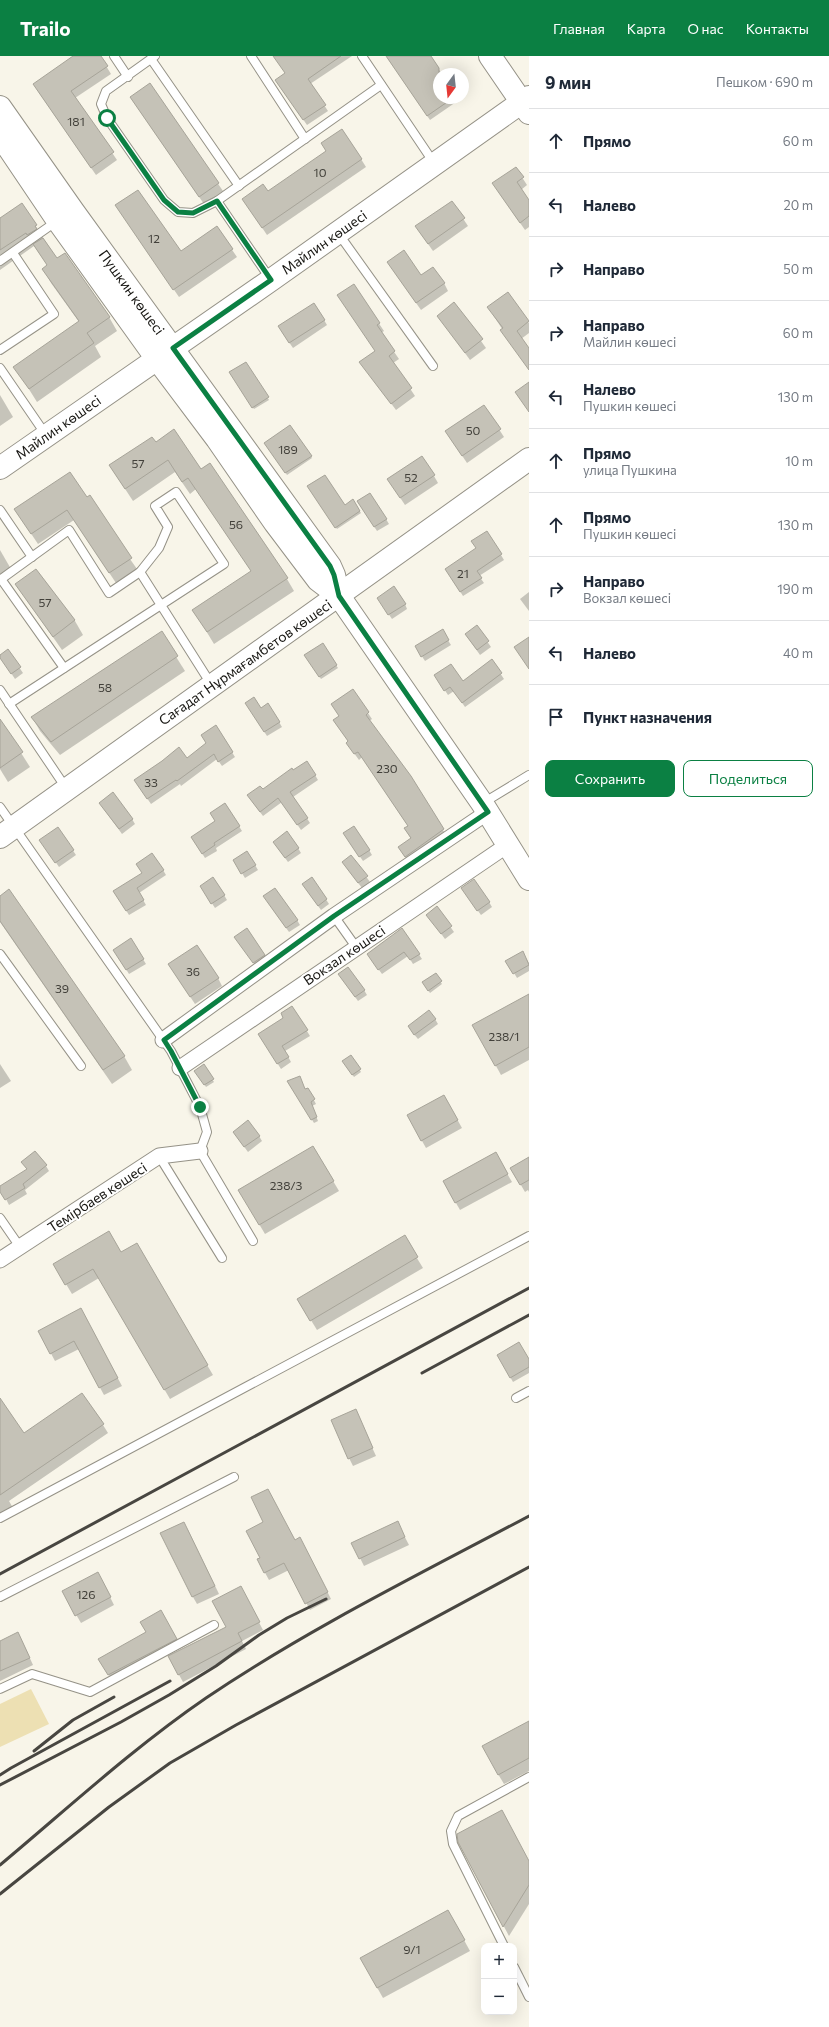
<!DOCTYPE html>
<html lang="ru">
<meta charset="utf-8">
<style>
body{margin:0;font-family:Commissioner,sans-serif;background:#f6f6f7;color:#1f2937}
.controls{position:absolute;right:12px;bottom:12px;display:grid;overflow:hidden;border-radius:8px;box-shadow:0 4px 16px #0002}
.controls button{width:36px;height:36px;display:grid;place-items:center;padding:0;border:0;border-bottom:1px solid #e0e1e3;background:#fff;color:#1f2937;font:20px sans-serif}
.compass{position:absolute;left:433px;top:12px;width:36px;height:36px;border-radius:50%;background:#fff;box-shadow:0 4px 16px #0002;rotate:195deg}
.stop{position:absolute;width:12px;height:12px;margin:-9px;border:3px solid #0b8043;border-radius:50%;background:#fff}
.stop.end{background:#0b8043;border-color:#fff;box-shadow:0 1px 4px #0008}
.list{margin:0;padding:0;list-style:none}
h2{display:flex;justify-content:space-between;align-items:center;height:52px;margin:0;padding:0 16px;font-size:17px}
h2 small{font-size:13px;font-weight:400;color:#747a83}
.list li{display:grid;grid-template-columns:26px 1fr auto;gap:12px;align-items:center;box-sizing:border-box;height:64px;padding:0 16px;border-top:1px solid #e0e1e3}
.list b{display:block;font-size:15px;white-space:nowrap}
.list p{margin:0;font-size:13px;white-space:nowrap;color:#747a83}
.list em{font-size:13px;font-style:normal;color:#747a83}
.actions{display:flex;gap:8px;padding:12px 16px}
.actions a{flex:1;padding:9px 0;border:1px solid #0b8043;border-radius:8px;text-align:center;font-size:14px;color:#0b8043}
.actions .main{background:#0b8043;color:#fff}
.icon{flex:none;width:22px;height:22px;fill:none;stroke:currentColor;stroke-width:2;stroke-linecap:round;stroke-linejoin:round}
.map{position:relative;flex:none;width:529px;height:1971px;overflow:hidden}
header{display:flex;align-items:center;gap:24px;box-sizing:border-box;height:56px;padding:0 20px;background:#0b8043;color:#fff}
header strong{font-size:19px}
nav{display:flex;gap:22px;margin-inline-start:auto;font-size:14px}
main{display:flex}
aside{flex:1;background:#fff}
.map>svg:first-child{display:block}
.pitch{fill:#ede0b3}
.shadow{fill:#0003}
.building{fill:#c5c2b7;stroke:#a7a499}
.lines{fill:none;stroke-linecap:round;stroke-linejoin:round}
.lane-casing{stroke:#959287;stroke-width:10}
.street-casing{stroke:#959287;stroke-width:17}
.secondary-casing{stroke:#959287;stroke-width:24}
.lane{stroke:#fff;stroke-width:8}
.street{stroke:#fff;stroke-width:15}
.secondary{stroke:#fff;stroke-width:22}
.rail{stroke:#484641;stroke-width:3}
.route{stroke:#0b8043;stroke-width:5}
.labels{text-anchor:middle;dominant-baseline:central;stroke-width:4;stroke-linejoin:round;paint-order:stroke}
.number-label{font-size:12px;fill:#42403a}
.street-label{font-size:14px;fill:#161511;stroke:#fff}
</style>
<header>
<strong>Trailo</strong>
<nav><a>Главная</a><a>Карта</a><a>О нас</a><a>Контакты</a></nav>
</header>
<main>
<div class="map">
<svg width="529" height="1971" viewBox="0 0 529 1971">
<rect width="100%" height="100%" fill="#f8f5e9"/>
<!-- pitch -->
<path class="pitch" d="M31,1633L49,1668L0,1691V1648Z"/>
<!-- shadow -->
<g class="shadow">
<path d="M75,0H100L111,18L75,42L117,104L96,119L38,35Z"/>
<path d="M274,0H352L310,28L328,55L307,69L280,30L286,18Z"/>
<path d="M386,0H429L442,18H439V42H458L459,44L430,64Z"/>
<path d="M150,29L223,135L204,148L131,42Z"/>
<path d="M361,103L366,111L267,179L248,151L267,136Z"/>
<path d="M516,112L527,129L521,134L529,145V171L525,174L498,135Z"/>
<path d="M452,146L468,170L433,195L421,178Z"/>
<path d="M21,148L57,203L109,261L117,275L95,290L101,301L37,346L15,311L79,266L51,227L43,213L48,210L34,190L0,214V163Z"/>
<path d="M121,157L181,197L217,172L237,201L179,241Z"/>
<path d="M393,214L444,227L448,235L421,254Z"/>
<path d="M353,229L384,275L381,277L399,303L393,307L415,340L396,354L361,307L376,296Z"/>
<path d="M508,238L529,267V277L521,283L529,294V314L493,259Z"/>
<path d="M454,247L486,292L470,304L438,260Z"/>
<path d="M324,264L327,269L293,292L282,276Z"/>
<path d="M245,307L269,344L254,353L230,317Z"/>
<path d="M0,339L13,361L0,370Z"/>
<path d="M484,350L504,381L467,407L451,383Z"/>
<path d="M290,370L312,402L287,419L266,387Z"/>
<path d="M156,388L201,414L287,523L294,535L214,588L194,555L252,516L196,433L190,438L175,416L133,445L110,410Z"/>
<path d="M434,420L438,427L405,449L393,431Z"/>
<path d="M308,431L345,450L353,445L361,457L337,473Z"/>
<path d="M87,442L137,513L116,527L74,464L38,488L22,464Z"/>
<path d="M361,450L386,463L389,468L377,475Z"/>
<path d="M487,476L504,504L479,520L484,527L463,540L449,518L477,493Z"/>
<path d="M0,494L11,513L0,520Z"/>
<path d="M36,514L75,565L83,579L62,594L16,528Z"/>
<path d="M529,536V555L520,543Z"/>
<path d="M381,547L405,548L407,553L392,563Z"/>
<path d="M477,571L491,591L480,599L466,579Z"/>
<path d="M442,575L451,589L425,605L416,591Z"/>
<path d="M161,577L185,615L60,699L40,675L32,661Z"/>
<path d="M322,589L338,612L321,623L306,600Z"/>
<path d="M8,595L23,617L15,623L0,600Z"/>
<path d="M492,605L504,623L465,651L454,635L448,639L438,624L462,626Z"/>
<path d="M353,635L372,663L369,665L447,780L409,807L403,798L411,783L405,773L408,770L362,701L359,704L351,693L349,686L334,665L340,660Z"/>
<path d="M249,652L260,653L279,666L282,671L267,680Z"/>
<path d="M0,664L30,711L8,726L0,713Z"/>
<path d="M216,671L235,701L222,710L217,703L181,730L180,728L151,748L138,729L187,703L207,688Z"/>
<path d="M293,716L315,719L318,724L293,741L310,767L301,774L282,746L263,760L251,744Z"/>
<path d="M225,748L242,775L216,792L217,795L205,802L195,786L216,765Z"/>
<path d="M103,752L132,763L135,768L122,778Z"/>
<path d="M58,773L76,799L59,811L44,789Z"/>
<path d="M347,782L369,794L372,799L363,805Z"/>
<path d="M277,791L298,792L301,797L288,806Z"/>
<path d="M351,800L370,826L362,832L346,811Z"/>
<path d="M234,804L255,809L258,814L245,822Z"/>
<path d="M163,814L166,819L139,837L146,849L129,859L117,840Z"/>
<path d="M312,822L329,848L321,854L306,833Z"/>
<path d="M204,835L224,839L227,844L215,852Z"/>
<path d="M465,837L489,846L492,851L481,859Z"/>
<path d="M0,841L124,1000L132,1014L112,1028L0,866Z"/>
<path d="M267,845L297,864L300,869L289,876Z"/>
<path d="M437,852L454,876L445,883L431,864Z"/>
<path d="M402,873L422,903L413,908L408,900L382,918L371,903Z"/>
<path d="M131,884L146,908L129,918L117,899Z"/>
<path d="M239,886L265,899L267,904L257,912Z"/>
<path d="M523,896L529,907V915L517,922L507,905Z"/>
<path d="M169,909L218,922L222,930L195,948Z"/>
<path d="M435,918L442,928L430,937L423,926Z"/>
<path d="M342,923L364,934L367,939L358,945Z"/>
<path d="M529,940V1004L501,1019L474,970Z"/>
<path d="M292,951L310,980L285,995L291,1006L281,1013L259,978L285,962Z"/>
<path d="M435,963L438,968L418,983L412,976Z"/>
<path d="M351,1000L361,1016L354,1021L343,1005Z"/>
<path d="M0,1008L11,1025L0,1032Z"/>
<path d="M203,1010L214,1026L206,1031L196,1015Z"/>
<path d="M289,1026L305,1034L308,1033L316,1048L312,1050L318,1065L314,1067Z"/>
<path d="M444,1040L462,1072L426,1092L408,1060Z"/>
<path d="M234,1077L259,1080L262,1085L248,1096Z"/>
<path d="M313,1091L339,1135L265,1178L239,1134Z"/>
<path d="M495,1097L512,1126L460,1154L444,1126Z"/>
<path d="M529,1102V1136L528,1134L525,1136L511,1112Z"/>
<path d="M46,1110L49,1115L25,1134L27,1138L9,1149L0,1131L28,1114L25,1111Z"/>
<path d="M404,1181L423,1212L317,1274L298,1243Z"/>
<path d="M136,1189L213,1319L170,1343L99,1222L72,1238L54,1208L121,1197Z"/>
<path d="M85,1261L122,1330L104,1339L79,1293L55,1305L39,1275Z"/>
<path d="M498,1299L529,1305V1317L513,1326Z"/>
<path d="M0,1344L23,1378L103,1369L108,1377L9,1445L13,1452L0,1461Z"/>
<path d="M355,1354L376,1400L353,1410L349,1402Z"/>
<path d="M397,1466L409,1489L364,1510L360,1502Z"/>
<path d="M188,1474L219,1538L197,1548L193,1541Z"/>
<path d="M294,1485L304,1490L331,1543L310,1554L289,1514L269,1524L258,1504Z"/>
<path d="M102,1525L114,1549L81,1567L63,1536Z"/>
<path d="M244,1538L263,1574L242,1585L246,1593L183,1626L169,1601L227,1572Z"/>
<path d="M161,1556L181,1591L113,1626L100,1603L147,1577Z"/>
<path d="M22,1585L33,1609L0,1625V1586Z"/>
<path d="M529,1666V1715L504,1728L498,1718Z"/>
<path d="M459,1786L529,1807V1848L509,1880Z"/>
<path d="M448,1855L470,1895L383,1942L361,1903Z"/>
</g>
<!-- building -->
<g class="building">
<path d="M73,0H101L108,10L71,35L114,96L91,112L33,28Z"/>
<path d="M273,0H341L308,23L326,49L303,64L275,24L285,17Z"/>
<path d="M386,0H431L439,12V42H453L427,60Z"/>
<path d="M150,27L219,127L199,141L130,41Z"/>
<path d="M342,73L362,103L262,172L242,143L263,128L268,135L326,95L321,87Z"/>
<path d="M516,111L524,121L517,126L529,144V160L520,167L492,127Z"/>
<path d="M138,134L181,195L217,170L233,193L173,234L115,149Z"/>
<path d="M452,145L465,162L428,188L415,170Z"/>
<path d="M22,147L37,169L35,170L37,173L27,179L26,177L0,194V162Z"/>
<path d="M43,182L57,202L65,197L110,261L87,277L94,287L29,333L13,311L79,265L42,213L47,209L33,188Z"/>
<path d="M404,194L421,219L433,211L445,227L416,247L387,206Z"/>
<path d="M354,228L380,267L377,269L395,295L389,300L412,332L391,348L359,306L375,295L337,239Z"/>
<path d="M508,236L529,265L517,275L529,292V314L500,274L503,272L487,251Z"/>
<path d="M454,246L483,283L465,297L437,260Z"/>
<path d="M314,247L325,264L289,287L278,270Z"/>
<path d="M246,306L269,341L252,352L229,316Z"/>
<path d="M529,326V356L515,336Z"/>
<path d="M484,349L501,373L462,400L445,375Z"/>
<path d="M290,369L312,400L285,417L264,387Z"/>
<path d="M174,373L201,413L210,407L288,522L207,576L192,554L251,515L188,422L182,426L168,404L125,433L109,409L152,381L156,386Z"/>
<path d="M422,400L435,419L400,442L387,423Z"/>
<path d="M70,416L87,441L90,439L132,502L109,517L67,454L31,478L14,453Z"/>
<path d="M325,419L345,449L353,443L360,455L335,472L307,430Z"/>
<path d="M370,437L387,463L374,471L357,445Z"/>
<path d="M487,475L502,498L477,515L482,522L460,536L445,513L476,492L471,485Z"/>
<path d="M36,513L75,564L53,581L15,528Z"/>
<path d="M394,530L406,548L388,559L377,542Z"/>
<path d="M477,569L489,585L477,594L465,578Z"/>
<path d="M443,573L449,584L421,601L415,590Z"/>
<path d="M162,575L178,600L51,686L31,661Z"/>
<path d="M529,581V613L514,591Z"/>
<path d="M323,587L337,609L319,621L304,599Z"/>
<path d="M8,593L21,611L11,618L0,602V599Z"/>
<path d="M492,603L502,617L462,647L450,631L444,635L434,619L451,608L463,625Z"/>
<path d="M353,633L369,656L366,659L411,720L444,773L405,801L398,791L411,782L404,772L408,770L358,696L354,698L346,687L348,685L333,664L339,660L331,648Z"/>
<path d="M254,641L261,652L268,647L280,666L264,676L245,647Z"/>
<path d="M0,663L23,696L0,712Z"/>
<path d="M216,669L233,696L218,706L214,698L177,725L176,724L147,743L134,724L162,705L179,691L187,702L206,687L201,679Z"/>
<path d="M307,705L316,719L290,736L308,762L297,769L278,742L260,756L247,739L260,730L263,733L292,712L293,714Z"/>
<path d="M113,736L133,763L119,773L99,747Z"/>
<path d="M225,747L240,770L214,787L215,789L202,798L191,781L215,765L210,757Z"/>
<path d="M354,770L370,794L359,801L343,777Z"/>
<path d="M58,771L74,794L55,807L39,784Z"/>
<path d="M287,775L299,792L285,802L273,786Z"/>
<path d="M247,795L256,809L241,818L233,804Z"/>
<path d="M152,797L164,814L137,832L144,844L126,855L113,835L142,817L136,808Z"/>
<path d="M351,799L368,820L358,827L342,806Z"/>
<path d="M213,821L225,839L211,848L200,830Z"/>
<path d="M312,821L327,843L318,850L302,828Z"/>
<path d="M474,823L490,846L477,855L461,832Z"/>
<path d="M275,832L298,864L286,872L263,840Z"/>
<path d="M9,833L125,1000L103,1014L0,865V840Z"/>
<path d="M437,850L452,870L441,878L426,859Z"/>
<path d="M247,872L265,899L253,907L234,881Z"/>
<path d="M402,872L420,898L410,904L404,896L378,914L367,898Z"/>
<path d="M131,882L144,903L126,914L113,894Z"/>
<path d="M197,889L219,922L190,941L168,908Z"/>
<path d="M523,895L529,909L513,918L505,905Z"/>
<path d="M348,911L365,934L355,941L338,918Z"/>
<path d="M436,917L442,925L428,935L422,926Z"/>
<path d="M529,938V991L495,1010L472,969Z"/>
<path d="M292,950L308,974L282,990L289,1001L277,1008L258,978L283,962L281,957Z"/>
<path d="M429,954L436,963L414,979L408,970Z"/>
<path d="M351,999L361,1013L352,1019L342,1005Z"/>
<path d="M204,1008L214,1023L204,1029L194,1015Z"/>
<path d="M300,1020L305,1033L308,1032L315,1043L311,1046L317,1061L311,1064L287,1025Z"/>
<path d="M444,1039L458,1064L421,1085L407,1059Z"/>
<path d="M248,1064L260,1080L244,1091L233,1076Z"/>
<path d="M313,1090L334,1125L259,1169L238,1134Z"/>
<path d="M35,1095L47,1109L23,1128L25,1132L5,1144L0,1136V1130L27,1113L21,1106Z"/>
<path d="M496,1096L508,1118L455,1147L443,1125Z"/>
<path d="M529,1101V1124L520,1129L510,1112Z"/>
<path d="M109,1175L121,1196L137,1187L208,1309L164,1334L93,1213L65,1229L53,1208Z"/>
<path d="M405,1179L418,1201L310,1265L297,1243Z"/>
<path d="M81,1252L118,1322L99,1332L74,1285L50,1298L38,1275Z"/>
<path d="M519,1286L529,1303V1311L510,1322L497,1299Z"/>
<path d="M82,1337L104,1368L0,1439V1342L24,1377Z"/>
<path d="M356,1353L373,1392L348,1403L331,1364Z"/>
<path d="M268,1433L295,1484L300,1481L328,1536L305,1548L284,1507L264,1517L257,1503L260,1502L246,1475L263,1466L251,1441Z"/>
<path d="M398,1465L405,1481L359,1503L351,1487Z"/>
<path d="M184,1466L215,1530L192,1541L160,1477Z"/>
<path d="M98,1516L111,1541L75,1560L62,1535Z"/>
<path d="M241,1530L260,1566L238,1577L242,1585L178,1619L168,1600L226,1571L212,1545Z"/>
<path d="M161,1554L177,1583L108,1619L98,1603L146,1576L140,1566Z"/>
<path d="M18,1576L30,1602L0,1615V1585Z"/>
<path d="M529,1665V1702L498,1719L482,1690Z"/>
<path d="M502,1754L529,1805V1829L503,1871L458,1786L457,1778Z"/>
<path d="M448,1854L465,1884L377,1932L360,1902Z"/>
</g>
<g class="lines">
<defs>
<g id="lane">
<path d="M114,0L128,21"/>
<path d="M155,0L106,35L101,48L107,62L164,144L178,156L193,157L217,145L271,224"/>
<path d="M251,0L305,83"/>
<path d="M362,0L434,107"/>
<path d="M151,3L239,130"/>
<path d="M217,145L381,29"/>
<path d="M338,177L433,310"/>
<path d="M0,205L57,165"/>
<path d="M0,294L54,258L13,197"/>
<path d="M0,312L46,379"/>
<path d="M0,454L32,501"/>
<path d="M1,523L64,612"/>
<path d="M0,524L69,474L109,537L140,516"/>
<path d="M0,634L66,732"/>
<path d="M9,648L224,508L176,436L155,450L168,471L159,492L140,516L211,628"/>
<path d="M483,747L529,719"/>
<path d="M0,751L171,995L200,1051L207,1076L200,1095L253,1185"/>
<path d="M334,860L356,891"/>
<path d="M0,898L81,1010"/>
<path d="M159,1100L222,1202"/>
<path d="M0,1162L20,1191"/>
<path d="M516,1342L529,1335"/>
<path d="M0,1462L529,1180"/>
<path d="M0,1541L234,1421"/>
<path d="M0,1633L32,1618L90,1636L214,1569"/>
<path d="M504,1890L453,1788L451,1775L458,1760L529,1721"/>
<path d="M514,1911L529,1941"/>
</g>
<g id="street">
<path d="M163,984L334,860L488,756"/>
<path d="M180,1012L509,788"/>
<path d="M0,1204L159,1100L200,1095"/>
</g>
<g id="secondary">
<path d="M490,0L529,57"/>
<path d="M0,51L73,155L330,510L334,519L339,540"/>
<path d="M0,79L58,165L157,303L217,383L275,467L318,524L339,540L482,747L529,823"/>
<path d="M0,412L271,224L529,41"/>
<path d="M0,781L529,403"/>
</g>
</defs>
<!-- lane casing -->
<use href="#lane" class="lane-casing"/>
<!-- street casing -->
<use href="#street" class="street-casing"/>
<!-- secondary casing -->
<use href="#secondary" class="secondary-casing"/>
<!-- lane -->
<use href="#lane" class="lane"/>
<!-- street -->
<use href="#street" class="street"/>
<!-- secondary -->
<use href="#secondary" class="secondary"/>
<!-- rail -->
<g class="rail">
<path d="M422,1317L529,1259"/>
<path d="M0,1518L529,1232"/>
<path d="M34,1695L73,1664L114,1641"/>
<path d="M0,1719L11,1712L170,1625"/>
<path d="M0,1729L121,1666L169,1639L216,1610L259,1579L287,1562L326,1543"/>
<path d="M0,1809C67,1753 133,1692 206,1642C308,1573 420,1518 529,1460"/>
<path d="M0,1838L109,1751L170,1707L236,1669L529,1511"/>
</g>
</g>
<g class="lines">
<!-- route -->
<path class="route" d="M107,62L164,144L178,156L193,157L217,145L271,224L173,292L330,510L334,519L339,540L488,756L334,860L164,984L171,995L200,1051"/>
</g>
<g class="labels">
<!-- number labels -->
<g class="number-label">
<text x="76" y="65">181</text>
<text x="320" y="116">10</text>
<text x="154" y="182">12</text>
<text x="473" y="374">50</text>
<text x="288" y="393">189</text>
<text x="138" y="407">57</text>
<text x="411" y="421">52</text>
<text x="236" y="468">56</text>
<text x="463" y="517">21</text>
<text x="45" y="546">57</text>
<text x="105" y="631">58</text>
<text x="387" y="712">230</text>
<text x="151" y="726">33</text>
<text x="193" y="915">36</text>
<text x="62" y="932">39</text>
<text x="504" y="980">238/1</text>
<text x="286" y="1129">238/3</text>
<text x="86" y="1538">126</text>
<text x="412" y="1893">9/1</text>
</g>
<!-- street labels -->
<g class="street-label">
<text transform="translate(324 186) rotate(-35)">Майлин көшесі</text>
<text transform="translate(132 236) rotate(54)">Пушкин көшесі</text>
<text transform="translate(58 371) rotate(-35)">Майлин көшесі</text>
<text transform="translate(245 606) rotate(-35)">Сағадат Нұрмағамбетов көшесі</text>
<text transform="translate(344 899) rotate(-34)">Вокзал көшесі</text>
<text transform="translate(97 1141) rotate(-33)">Темірбаев көшесі</text>
</g>
</g>
</svg>
<div class="controls">
<button>+</button>
<button>−</button>
</div>
<svg class="compass" viewBox="-18 -18 36 36"><path d="M0-13l5 13h-10z" fill="#e53935"/><path d="M0 13l5-13h-10z" fill="#747a83"/></svg>
<div class="stop" style="left:107px;top:62px"></div>
<div class="stop end" style="left:200px;top:1051px"></div>
</div>
<aside>
<h2>9 мин<small>Пешком · 690 m</small></h2>
<ul class="list">
<li><svg class="icon" aria-label="ahead" viewBox="0 0 24 24"><path d="M12 20V5M6 11l6-6 6 6"/></svg><div><b>Прямо</b></div><em>60 m</em></li>
<li><svg class="icon" aria-label="left" viewBox="0 0 24 24"><path d="M17 20v-9H6M10 6l-5 5 5 5"/></svg><div><b>Налево</b></div><em>20 m</em></li>
<li><svg class="icon" aria-label="right" viewBox="0 0 24 24"><path d="M7 20v-9h11M14 6l5 5-5 5"/></svg><div><b>Направо</b></div><em>50 m</em></li>
<li><svg class="icon" aria-label="right" viewBox="0 0 24 24"><path d="M7 20v-9h11M14 6l5 5-5 5"/></svg><div><b>Направо</b><p>Майлин көшесі</p></div><em>60 m</em></li>
<li><svg class="icon" aria-label="left" viewBox="0 0 24 24"><path d="M17 20v-9H6M10 6l-5 5 5 5"/></svg><div><b>Налево</b><p>Пушкин көшесі</p></div><em>130 m</em></li>
<li><svg class="icon" aria-label="ahead" viewBox="0 0 24 24"><path d="M12 20V5M6 11l6-6 6 6"/></svg><div><b>Прямо</b><p>улица Пушкина</p></div><em>10 m</em></li>
<li><svg class="icon" aria-label="ahead" viewBox="0 0 24 24"><path d="M12 20V5M6 11l6-6 6 6"/></svg><div><b>Прямо</b><p>Пушкин көшесі</p></div><em>130 m</em></li>
<li><svg class="icon" aria-label="right" viewBox="0 0 24 24"><path d="M7 20v-9h11M14 6l5 5-5 5"/></svg><div><b>Направо</b><p>Вокзал көшесі</p></div><em>190 m</em></li>
<li><svg class="icon" aria-label="left" viewBox="0 0 24 24"><path d="M17 20v-9H6M10 6l-5 5 5 5"/></svg><div><b>Налево</b></div><em>40 m</em></li>
<li><svg class="icon" aria-label="arrive" viewBox="0 0 24 24"><path d="M6 21V4h12l-3 4 3 4H6"/></svg><div><b>Пункт назначения</b></div></li>
</ul>
<div class="actions"><a class="main">Сохранить</a><a>Поделиться</a></div>
</aside>
</main>
